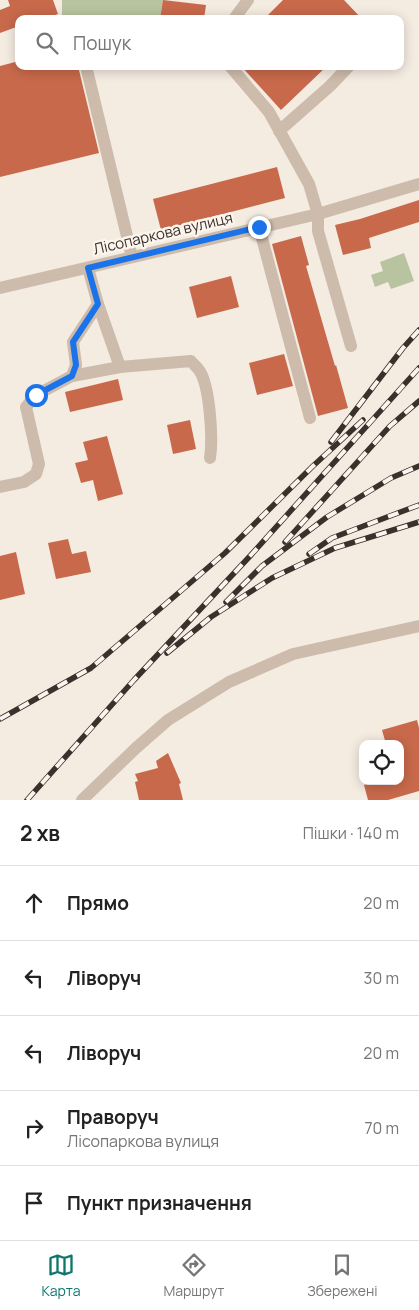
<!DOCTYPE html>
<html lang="uk">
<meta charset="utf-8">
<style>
body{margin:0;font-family:Manrope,sans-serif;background:#f6f6f6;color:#222}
.controls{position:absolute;right:15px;bottom:15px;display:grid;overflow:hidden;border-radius:10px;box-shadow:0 2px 12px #0003}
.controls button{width:45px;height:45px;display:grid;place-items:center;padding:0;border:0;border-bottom:1px solid #e0e0e0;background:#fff;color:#222;font:25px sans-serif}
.stop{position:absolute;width:15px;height:15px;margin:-11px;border:4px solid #1a73e8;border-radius:50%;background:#fff}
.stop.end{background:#1a73e8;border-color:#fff;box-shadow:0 1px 5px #0008}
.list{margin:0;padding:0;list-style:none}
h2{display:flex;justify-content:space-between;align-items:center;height:65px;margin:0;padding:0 20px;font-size:21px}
h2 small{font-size:16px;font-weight:400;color:#767676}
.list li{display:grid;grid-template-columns:32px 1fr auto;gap:15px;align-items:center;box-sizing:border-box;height:75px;padding:0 20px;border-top:1px solid #e0e0e0}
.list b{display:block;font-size:19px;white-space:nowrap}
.list p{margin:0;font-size:16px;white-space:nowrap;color:#767676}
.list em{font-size:16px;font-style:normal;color:#767676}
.icon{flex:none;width:28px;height:28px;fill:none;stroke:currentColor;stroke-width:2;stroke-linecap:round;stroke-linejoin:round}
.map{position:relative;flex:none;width:419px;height:800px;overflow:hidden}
.search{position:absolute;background:#fff;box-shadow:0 2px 12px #0003;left:15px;right:15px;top:15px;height:55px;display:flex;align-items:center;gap:12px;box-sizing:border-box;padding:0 18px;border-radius:10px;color:#767676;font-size:19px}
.sheet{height:440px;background:#fff}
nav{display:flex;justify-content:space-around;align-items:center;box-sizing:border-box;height:70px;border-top:1px solid #e0e0e0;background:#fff;font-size:14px;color:#767676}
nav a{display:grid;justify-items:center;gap:2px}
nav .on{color:#0f766e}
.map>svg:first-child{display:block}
.green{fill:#b8c4a0}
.building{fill:#c8694b}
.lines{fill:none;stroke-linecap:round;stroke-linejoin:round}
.minor{stroke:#cdbbac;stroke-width:12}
.rail-casing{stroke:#3b302b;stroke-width:5.5}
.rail{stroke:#fbf5ee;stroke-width:4;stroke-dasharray:11;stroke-linecap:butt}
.route{stroke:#1a73e8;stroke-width:6}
.labels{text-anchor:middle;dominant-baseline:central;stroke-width:5;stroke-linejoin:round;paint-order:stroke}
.street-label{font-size:15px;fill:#3b302b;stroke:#fbf5ee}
</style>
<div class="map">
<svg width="419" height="800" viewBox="0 0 419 800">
<rect width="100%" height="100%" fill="#f4ebe1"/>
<!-- green -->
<g class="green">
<path d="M62,0H163L160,19H62Z"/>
<path d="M404,253L414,281L391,289L388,282L375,287L371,275L383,271L380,262Z"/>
</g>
<!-- building -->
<g class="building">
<path d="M8,0H53L58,14L43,19H19V26L0,33V10L10,6Z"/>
<path d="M163,0L206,5L204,19H160Z"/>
<path d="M283,0H344L362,19H264Z"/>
<path d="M19,61V66H78L99,153L0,177V66Z"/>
<path d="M241,66H327L281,110Z"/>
<path d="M277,167L285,198L161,230L153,199Z"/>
<path d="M419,200V222L369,238L371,248L343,255L335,225L360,219Z"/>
<path d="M301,236L309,265L306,266L335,366L336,365L348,408L318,416L272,244Z"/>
<path d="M231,276L239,307L197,318L189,287Z"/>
<path d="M284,354L293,386L257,395L249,363Z"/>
<path d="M118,379L123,400L70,412L65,392Z"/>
<path d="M190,420L196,449L173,454L167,425Z"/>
<path d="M107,436L123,494L98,501L93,480L81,483L75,463L88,460L83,442Z"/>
<path d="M68,539L72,554L86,551L91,572L56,579L48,543Z"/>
<path d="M16,552L25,594L0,600V556Z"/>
<path d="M417,720L419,728V791L388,800H368L364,785L376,781H400V744H386L382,730Z"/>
<path d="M168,753L181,783L179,784L183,800H139L135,782L138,781L135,774L158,768L156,761Z"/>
</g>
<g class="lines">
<!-- minor -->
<g class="minor">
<path d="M234,19L248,0"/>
<path d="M86,66L132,257"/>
<path d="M230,66L269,112L309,184L318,214V231L351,346"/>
<path d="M279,131L330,86L349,66"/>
<path d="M259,227L310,418"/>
<path d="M0,288L318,214L419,184"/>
<path d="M98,304L120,367"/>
<path d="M72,376L120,367L191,361C193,364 197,367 199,370C210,385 213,439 210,458"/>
<path d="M0,487L24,482L36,474L39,464L26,407L36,395L72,376L76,365L73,342L98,304L88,268"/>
<path d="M82,800L136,748L168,720L229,682L293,654L419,626"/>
</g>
<defs>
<g id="rail">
<path d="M331,442L403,348L419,330"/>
<path d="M285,542L390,426L419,401"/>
<path d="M309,554L332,538L419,505"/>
<path d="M226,602L262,566L327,517L391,478L419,466"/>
<path d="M167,653L211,617L272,578L335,548L419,522"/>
<path d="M0,719L91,668L225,553L313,466L363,420"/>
<path d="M27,800L134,680L251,555L419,368"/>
</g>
</defs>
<!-- rail casing -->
<use href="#rail" class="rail-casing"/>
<!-- rail -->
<use href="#rail" class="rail"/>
</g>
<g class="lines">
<!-- route -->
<path class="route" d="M36,395L72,376L76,365L73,342L98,304L88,268L259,227"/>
</g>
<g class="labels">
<!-- street labels -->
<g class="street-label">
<text transform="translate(163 233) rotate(-13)">Лісопаркова вулиця</text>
</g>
</g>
</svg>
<div class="controls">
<button><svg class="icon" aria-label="locate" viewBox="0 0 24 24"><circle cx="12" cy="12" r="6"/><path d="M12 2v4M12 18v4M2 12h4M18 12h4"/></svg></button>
</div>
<div class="stop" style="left:36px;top:395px"></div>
<div class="stop end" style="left:259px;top:227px"></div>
<div class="search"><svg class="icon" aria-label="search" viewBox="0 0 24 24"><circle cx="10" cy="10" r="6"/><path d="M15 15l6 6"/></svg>Пошук</div>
</div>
<section class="sheet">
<h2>2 хв<small>Пішки · 140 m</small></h2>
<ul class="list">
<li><svg class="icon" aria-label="ahead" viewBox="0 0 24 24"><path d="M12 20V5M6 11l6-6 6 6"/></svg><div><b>Прямо</b></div><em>20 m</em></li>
<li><svg class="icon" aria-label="left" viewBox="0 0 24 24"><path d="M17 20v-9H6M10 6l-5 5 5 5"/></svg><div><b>Ліворуч</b></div><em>30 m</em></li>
<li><svg class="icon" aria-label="left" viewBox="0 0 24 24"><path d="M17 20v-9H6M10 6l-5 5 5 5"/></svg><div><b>Ліворуч</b></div><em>20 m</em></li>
<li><svg class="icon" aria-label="right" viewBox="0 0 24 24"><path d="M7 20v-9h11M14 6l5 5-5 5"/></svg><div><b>Праворуч</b><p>Лісопаркова вулиця</p></div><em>70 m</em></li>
<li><svg class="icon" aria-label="arrive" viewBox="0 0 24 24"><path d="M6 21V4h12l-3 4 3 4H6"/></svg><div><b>Пункт призначення</b></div></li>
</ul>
</section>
<nav>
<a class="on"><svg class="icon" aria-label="map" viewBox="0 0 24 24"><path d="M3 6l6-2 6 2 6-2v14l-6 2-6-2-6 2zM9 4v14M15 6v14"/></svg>Карта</a>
<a><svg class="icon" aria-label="directions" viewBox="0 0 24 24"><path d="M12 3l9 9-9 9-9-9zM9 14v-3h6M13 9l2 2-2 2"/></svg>Маршрут</a>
<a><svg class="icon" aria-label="saved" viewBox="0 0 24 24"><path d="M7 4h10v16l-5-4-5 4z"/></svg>Збережені</a>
</nav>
